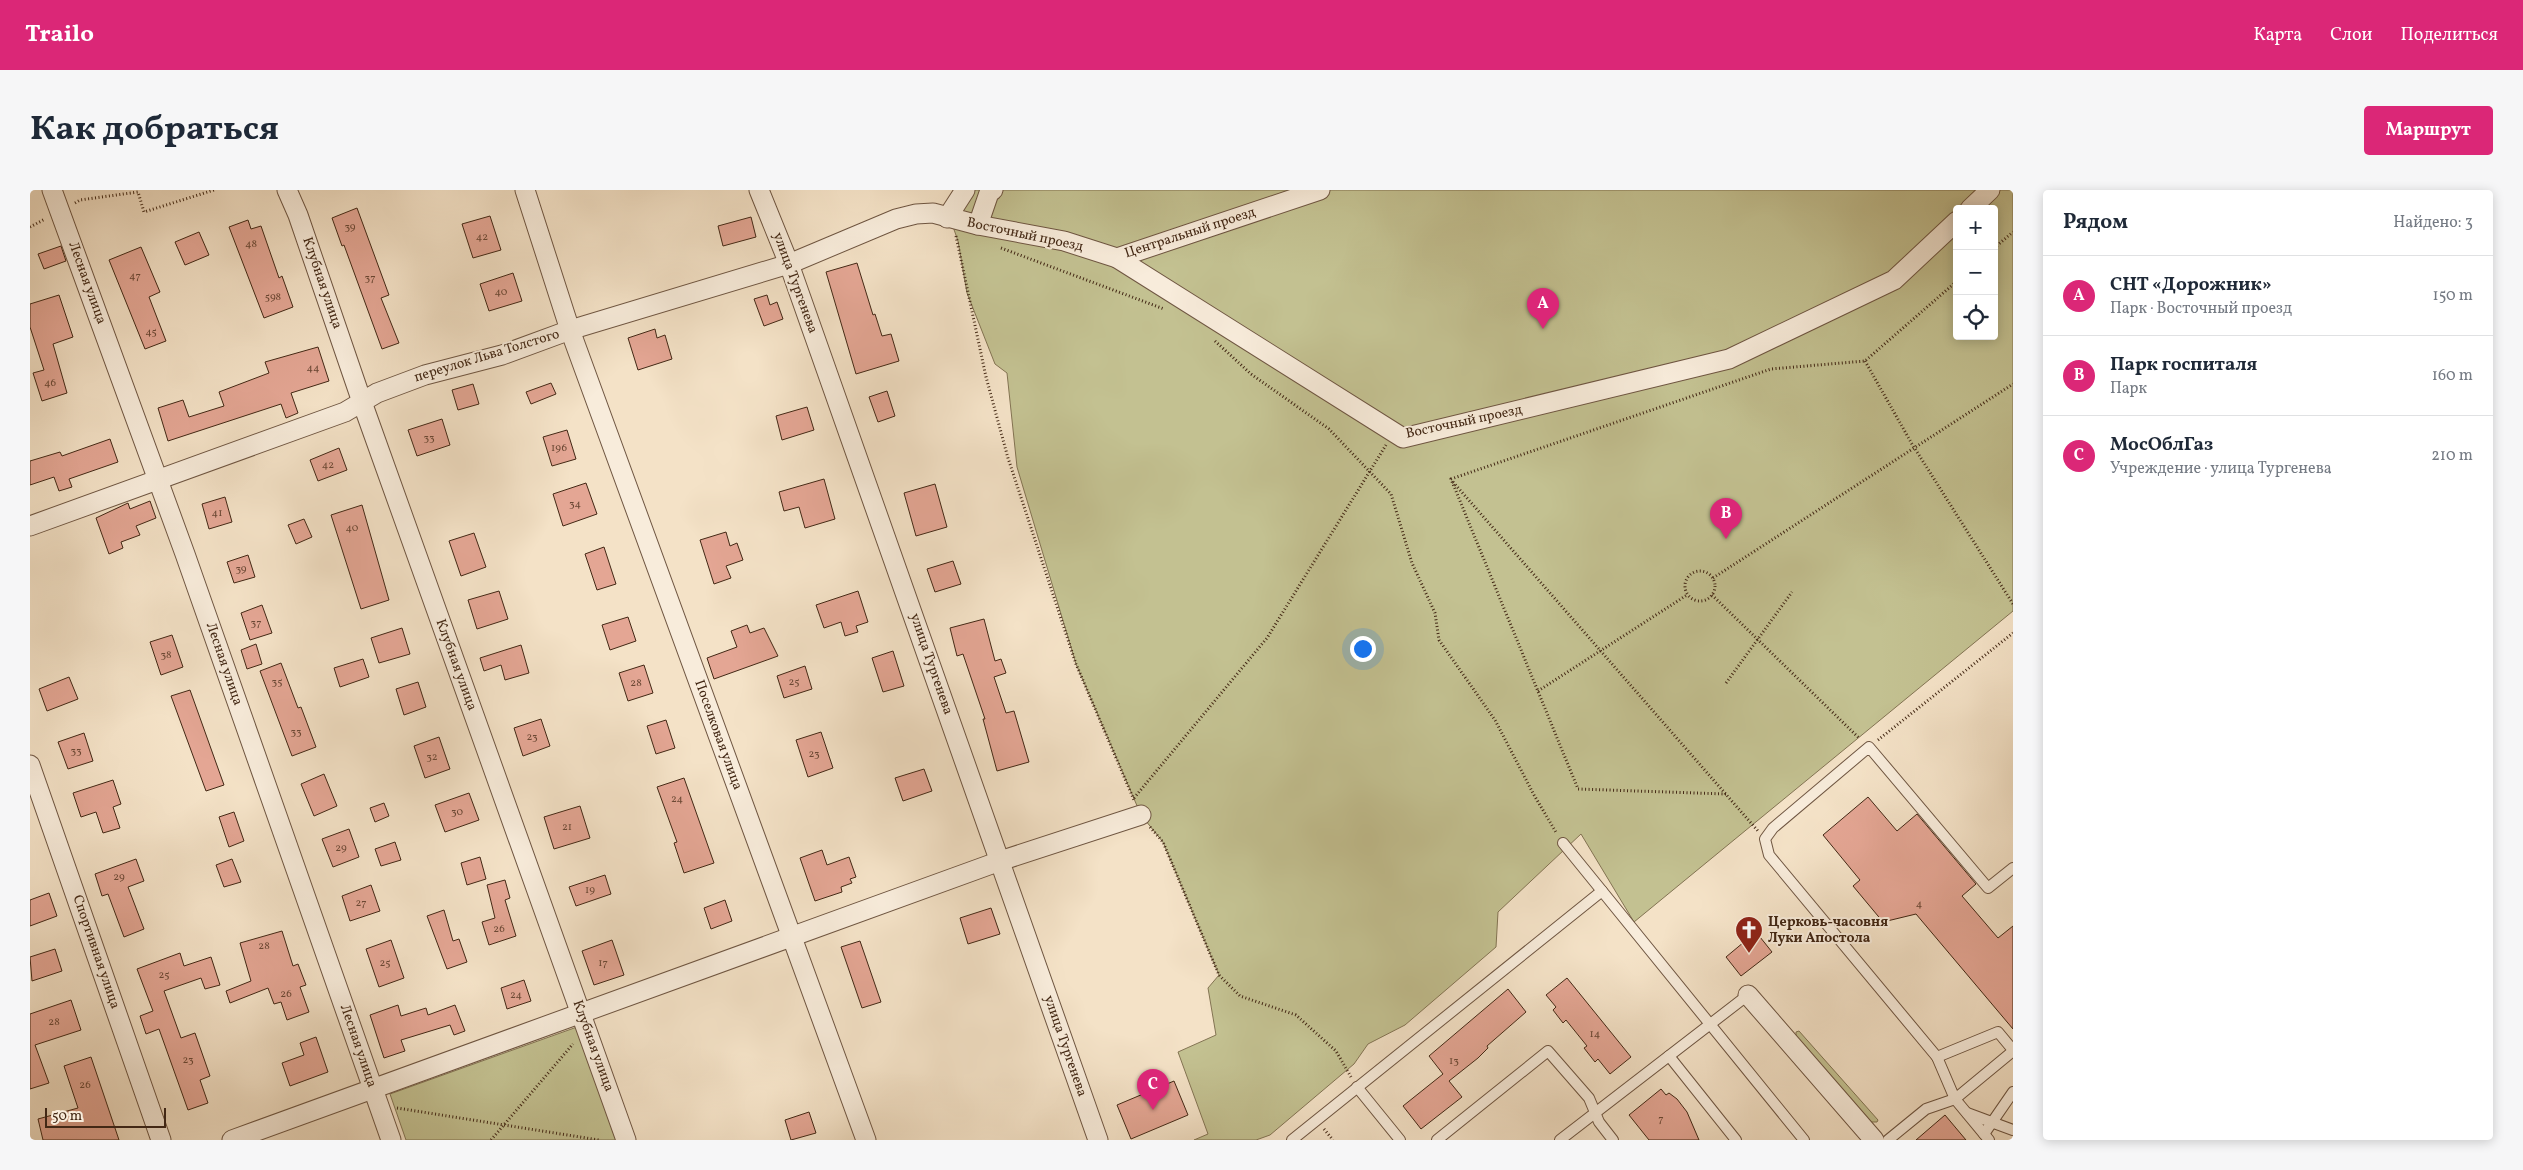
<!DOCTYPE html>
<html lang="ru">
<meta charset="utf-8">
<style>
body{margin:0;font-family:Vollkorn,serif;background:#f6f6f7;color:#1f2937}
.controls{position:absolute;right:15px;top:15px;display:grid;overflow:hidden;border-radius:5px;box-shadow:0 2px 12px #0003}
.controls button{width:45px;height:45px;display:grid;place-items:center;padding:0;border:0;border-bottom:1px solid #e0e1e3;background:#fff;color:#1f2937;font:25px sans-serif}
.scale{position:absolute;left:15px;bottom:12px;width:121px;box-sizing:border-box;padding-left:5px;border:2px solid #432815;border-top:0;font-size:14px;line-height:18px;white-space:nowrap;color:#432815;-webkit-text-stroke:4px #f8ecdb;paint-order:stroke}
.you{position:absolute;left:1332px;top:458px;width:18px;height:18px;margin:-12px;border:4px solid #fff;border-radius:50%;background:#1a73e8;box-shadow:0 0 0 8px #1a73e833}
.badge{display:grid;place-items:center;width:32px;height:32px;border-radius:50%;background:#db2777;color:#fff;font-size:16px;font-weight:700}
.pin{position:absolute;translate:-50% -41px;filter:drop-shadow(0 1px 2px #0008)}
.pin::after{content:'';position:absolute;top:26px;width:18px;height:15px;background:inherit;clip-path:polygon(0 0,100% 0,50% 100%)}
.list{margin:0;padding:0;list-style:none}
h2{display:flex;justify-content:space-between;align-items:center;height:65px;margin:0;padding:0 20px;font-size:21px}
h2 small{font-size:16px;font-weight:400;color:#747a83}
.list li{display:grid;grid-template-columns:32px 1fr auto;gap:15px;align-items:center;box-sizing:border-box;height:80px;padding:0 20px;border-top:1px solid #e0e1e3}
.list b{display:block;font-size:19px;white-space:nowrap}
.list p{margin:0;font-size:16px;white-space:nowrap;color:#747a83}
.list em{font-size:16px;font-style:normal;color:#747a83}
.icon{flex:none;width:28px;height:28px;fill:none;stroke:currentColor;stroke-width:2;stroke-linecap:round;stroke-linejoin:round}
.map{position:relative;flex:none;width:1983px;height:950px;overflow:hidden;border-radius:5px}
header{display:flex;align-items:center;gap:30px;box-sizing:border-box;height:70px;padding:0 25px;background:#db2777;color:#fff}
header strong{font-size:24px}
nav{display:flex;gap:28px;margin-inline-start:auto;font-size:18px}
.intro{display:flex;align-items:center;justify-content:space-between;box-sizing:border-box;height:120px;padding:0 30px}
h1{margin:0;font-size:35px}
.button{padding:12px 22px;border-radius:5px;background:#db2777;color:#fff;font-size:18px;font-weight:700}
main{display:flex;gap:30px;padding:0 30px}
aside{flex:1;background:#fff;border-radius:5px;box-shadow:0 2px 12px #0003}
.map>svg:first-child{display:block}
.green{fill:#c3c191;stroke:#837453;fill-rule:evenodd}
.building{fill:#e4a694;stroke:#432815}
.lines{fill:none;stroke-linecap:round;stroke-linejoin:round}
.lane-casing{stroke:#6f5642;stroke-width:12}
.street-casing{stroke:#6f5642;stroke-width:21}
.path{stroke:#432815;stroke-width:3;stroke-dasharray:1 2.5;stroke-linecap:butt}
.lane{stroke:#f8ecdb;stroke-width:10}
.street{stroke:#f8ecdb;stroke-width:19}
.labels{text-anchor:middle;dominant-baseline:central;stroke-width:4;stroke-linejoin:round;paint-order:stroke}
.number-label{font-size:11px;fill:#6b4835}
.street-label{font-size:14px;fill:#432815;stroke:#f8ecdb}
.poi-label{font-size:14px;font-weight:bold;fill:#432815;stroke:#f8ecdb;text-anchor:start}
</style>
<header>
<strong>Trailo</strong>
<nav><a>Карта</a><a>Слои</a><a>Поделиться</a></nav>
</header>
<div class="intro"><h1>Как добраться</h1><a class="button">Маршрут</a></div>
<main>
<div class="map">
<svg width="1983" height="950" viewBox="0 0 1983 950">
<rect width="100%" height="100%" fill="#f4e2c7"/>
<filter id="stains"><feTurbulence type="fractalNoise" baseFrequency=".004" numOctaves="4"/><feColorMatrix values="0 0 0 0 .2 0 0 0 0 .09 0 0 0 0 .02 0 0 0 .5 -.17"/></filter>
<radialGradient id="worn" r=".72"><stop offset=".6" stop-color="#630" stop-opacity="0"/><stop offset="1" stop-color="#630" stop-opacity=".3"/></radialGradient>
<!-- green -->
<g class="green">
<path d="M935,0H1983V421L1604,732L1551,644L1468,722L1466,757L1375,835L1338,854L1324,874L1240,945L1226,950H1164L1178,944L1148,862L1186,845L1178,798L1189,785L1133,652L1111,625L1046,474L987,277L977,183L965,174L937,103L928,51L920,28ZM1927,19H1964V146H1927Z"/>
<path d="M547,837L587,950H376L360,904Z"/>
<path d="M1769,841L1848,930L1847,932H1840L1766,846V842Z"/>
</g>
<!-- building -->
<g class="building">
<path d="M327,18L359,105L351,108L369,153L352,159L314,55L312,56L302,28Z"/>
<path d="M460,26L471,60L443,68L432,34Z"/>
<path d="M721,27L726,47L693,56L688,36Z"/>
<path d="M218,30L221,39L231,36L249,88L252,86L263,117L234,128L199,37Z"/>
<path d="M169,42L179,65L155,75L145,52Z"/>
<path d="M31,56L36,71L14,79L8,64Z"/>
<path d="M111,57L130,102L119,107L136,151L115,159L79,70Z"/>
<path d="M827,73L843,125L845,124L852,146L861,144L869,171L826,184L796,82Z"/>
<path d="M483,83L492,111L459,121L450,94Z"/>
<path d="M29,105L43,147L23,154L37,203L12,211L3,183L14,180L0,137V114Z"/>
<path d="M737,105L740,115L747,112L753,129L734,136L724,109Z"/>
<path d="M625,139L627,148L635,145L642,169L608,180L598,148Z"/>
<path d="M288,157L299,191L261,203L268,223L256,228L251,214L138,251L128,218L153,210L159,227L194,216L189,202L239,183L235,172Z"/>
<path d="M521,193L526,204L501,214L496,202Z"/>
<path d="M443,194L449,214L428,220L422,200Z"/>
<path d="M857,201L865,226L848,232L839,207Z"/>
<path d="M777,217L784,240L752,250L746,226Z"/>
<path d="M412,229L420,255L387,266L378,240Z"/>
<path d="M537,240L546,269L522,276L513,247Z"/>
<path d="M80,249L88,272L39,289L42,297L29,301L24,287L0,295V271L30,262L32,266Z"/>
<path d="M309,258L317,280L288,291L280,270Z"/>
<path d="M794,289L805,329L775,338L769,317L754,321L749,302Z"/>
<path d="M556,293L567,324L533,336L523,304Z"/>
<path d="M905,294L917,337L886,346L874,303Z"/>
<path d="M195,307L202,332L179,339L172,314Z"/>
<path d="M120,311L126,328L106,336L110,345L91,352L93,358L79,364L66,328L98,313L100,319Z"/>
<path d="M332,315L359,410L331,419L301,325Z"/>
<path d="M274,329L282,347L266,354L258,335Z"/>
<path d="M696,342L700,356L707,353L713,370L696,376L701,388L684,394L670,350Z"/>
<path d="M444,343L456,377L431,386L419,351Z"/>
<path d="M574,357L586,394L567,400L555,364Z"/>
<path d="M218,365L225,387L204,393L197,372Z"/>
<path d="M923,371L931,394L905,402L897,379Z"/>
<path d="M469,401L478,429L447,439L438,410Z"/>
<path d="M828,401L838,432L826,436L828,442L815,446L811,432L794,438L786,415Z"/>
<path d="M232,415L242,443L220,450L211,423Z"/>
<path d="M598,427L606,451L580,460L572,435Z"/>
<path d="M954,429L965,471L971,469L976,483L964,487L976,523L984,521L999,572L967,581L953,529H955L933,464L927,466L920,438Z"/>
<path d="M717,435L720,443L734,438L748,466L684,489L677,468L707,457L701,441Z"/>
<path d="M372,438L380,464L349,473L341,448Z"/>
<path d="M142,445L153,477L131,485L120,452Z"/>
<path d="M226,454L232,474L217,479L211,460Z"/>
<path d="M491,455L499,483L475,490L471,475L454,481L450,468Z"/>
<path d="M863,461L874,496L853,502L842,468Z"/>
<path d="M333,469L339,487L310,497L304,478Z"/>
<path d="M251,473L268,518L271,517L286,557L262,566L230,481Z"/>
<path d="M614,475L623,503L598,511L589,483Z"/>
<path d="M775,476L782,499L754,508L747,486Z"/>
<path d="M39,487L48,509L17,521L9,499Z"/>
<path d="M388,492L396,517L374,525L366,499Z"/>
<path d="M160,500L194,595L176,601L141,506Z"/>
<path d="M511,529L520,556L493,566L484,538Z"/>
<path d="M636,530L645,558L626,564L617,536Z"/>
<path d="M791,542L803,578L778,587L766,550Z"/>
<path d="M54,543L63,571L38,579L28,552Z"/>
<path d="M409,547L420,579L395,588L384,556Z"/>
<path d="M894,579L902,601L873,611L865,588Z"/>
<path d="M294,584L307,616L284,626L271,594Z"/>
<path d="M654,588L684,673L654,683L644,653L647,652L627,597Z"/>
<path d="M83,590L91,614L83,617L90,638L73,643L66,622L51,627L43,603Z"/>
<path d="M439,603L449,630L415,642L405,615Z"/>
<path d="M1838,607L1867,641L1887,624L1946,694L1932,706L1968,748L1983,736V839L1886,724L1853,732L1823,696L1830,690L1793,645Z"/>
<path d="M354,613L359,626L345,632L340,618Z"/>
<path d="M550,616L560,648L524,659L514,627Z"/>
<path d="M204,622L214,651L199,657L189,627Z"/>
<path d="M319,639L329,667L303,677L292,649Z"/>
<path d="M365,652L371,670L351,676L345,659Z"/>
<path d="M792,660L797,675L819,667L826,687L820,689L822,693L811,697L812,702L785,711L770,668Z"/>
<path d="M450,667L456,689L437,695L431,673Z"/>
<path d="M106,669L114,691L98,697L114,739L94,747L78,704L72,706L65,684Z"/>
<path d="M202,669L211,692L194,697L186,675Z"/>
<path d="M575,685L581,704L546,716L539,697Z"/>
<path d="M475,690L480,708L475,710L486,746L459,755L452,732L465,728L457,695Z"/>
<path d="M341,695L350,721L320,731L312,706Z"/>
<path d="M19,703L27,726L0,736V710Z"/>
<path d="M695,710L702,731L681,739L674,718Z"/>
<path d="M961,718L970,744L938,754L930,728Z"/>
<path d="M414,720L423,751L429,749L437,772L417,779L397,726Z"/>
<path d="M252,741L263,776L268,774L276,795L270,797L279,822L257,830L251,812L244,814L238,798L200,813L196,801L221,791L210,753Z"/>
<path d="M1726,742L1742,762L1711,786L1696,767Z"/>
<path d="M361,750L374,788L349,797L336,759Z"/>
<path d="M582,750L594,785L564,795L552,761Z"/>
<path d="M830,751L851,812L832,818L811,757Z"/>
<path d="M25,759L32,781L2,791L0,767Z"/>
<path d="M150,763L154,776L181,767L190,795L175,799L171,788L134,801L151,848L165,843L180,886L170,890L178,913L158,920L129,839L116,844L110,826L123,821L107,779Z"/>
<path d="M1537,788L1601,867L1580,884L1568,869L1565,872L1554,858L1557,856L1536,830L1533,833L1523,820L1526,817L1516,805Z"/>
<path d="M494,790L501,811L477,819L471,798Z"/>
<path d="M1478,799L1496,822L1457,856L1458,858L1448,868L1419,891L1432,907L1391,939L1373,916L1413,884L1399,866Z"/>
<path d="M41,810L51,840L5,855L19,893L0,899V824Z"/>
<path d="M368,815L371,826L396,818L398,825L425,815L435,841L424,845L420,835L371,850L375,861L354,868L340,825Z"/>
<path d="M286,847L298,882L260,896L252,873L274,865L270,853Z"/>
<path d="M61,867L89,950H13L8,929L48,918L34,876Z"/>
<path d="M1144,891L1158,925L1101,949L1087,915Z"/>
<path d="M1631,899L1636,905L1639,903L1647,909L1657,922L1669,950H1619L1599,925Z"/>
<path d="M779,922L786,943L761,950L755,930Z"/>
<path d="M1915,925L1936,950H1886Z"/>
</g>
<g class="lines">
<defs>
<g id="lane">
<path d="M1533,653L1572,701"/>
<path d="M1639,866L1706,950"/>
<path d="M1907,867L1968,842L1983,860"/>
<path d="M1327,897L1370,950"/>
<path d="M1937,923L1983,940"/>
<path d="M1954,944L1983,902"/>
<path d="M1262,950L1572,701L1774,950"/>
<path d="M1407,950L1518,861L1559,908L1569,932L1583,950"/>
<path d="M1530,950L1718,805"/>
<path d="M1858,950L1896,919L1925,909L1983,861"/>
<path d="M1959,950L1925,909L1907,867L1739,665L1735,649L1743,638L1839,557L1958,698L1983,678"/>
</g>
<g id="street">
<path d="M22,0L155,364L361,950"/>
<path d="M257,0L268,25L332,212L596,950"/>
<path d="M495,0L540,140L836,950"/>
<path d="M729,0L759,74L1068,950"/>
<path d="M1940,19L1960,0"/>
<path d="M917,28L935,0"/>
<path d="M948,35L959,3L963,0"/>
<path d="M1087,68L1290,0"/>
<path d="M0,336L315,222L347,203L395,185L472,165L540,140L759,74L866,29L886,24L903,23L948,35L1034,51L1087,68L1373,248L1699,169L1864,90L1927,31"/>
<path d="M0,575L131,950"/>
<path d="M1718,805L1844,950"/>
<path d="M202,950L970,671L1111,625"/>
</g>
</defs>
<!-- lane casing -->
<use href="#lane" class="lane-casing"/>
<!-- street casing -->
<use href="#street" class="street-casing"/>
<!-- path -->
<g class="path">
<path d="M45,13L50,10L108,2L114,22L184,0"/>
<path d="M0,37L15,29"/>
<path d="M926,46L956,187L978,268L1046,474L1104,610"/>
<path d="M971,58L1134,119"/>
<path d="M1964,58L1983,42"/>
<path d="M1185,151L1221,184L1299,239L1361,304L1382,373L1405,423L1409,450L1465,530L1504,605L1527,644"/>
<path d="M1835,171L1882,254L1983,414"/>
<path d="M1423,292L1728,641"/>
<circle cx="1670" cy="396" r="15"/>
<path d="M1683,388L1983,194"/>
<path d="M1682,405L1830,549"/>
<path d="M1696,493L1762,402"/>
<path d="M1508,501L1657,405"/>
<path d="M1848,550L1983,443"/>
<path d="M1696,604L1548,599L1421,289L1741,179L1835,171L1927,91"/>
<path d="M1104,608L1237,448L1356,255"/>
<path d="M1120,637L1133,652L1189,785L1210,806L1266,825L1306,861L1321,887"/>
<path d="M367,918L569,950"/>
<path d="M1294,939L1303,950"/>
<path d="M461,950L543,854"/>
</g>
<!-- lane -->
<use href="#lane" class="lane"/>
<!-- street -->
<use href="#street" class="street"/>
</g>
<!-- icons -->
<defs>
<symbol id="church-pin" viewBox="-11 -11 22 30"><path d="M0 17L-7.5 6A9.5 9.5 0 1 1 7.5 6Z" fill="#8f2418" stroke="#f8ecdb"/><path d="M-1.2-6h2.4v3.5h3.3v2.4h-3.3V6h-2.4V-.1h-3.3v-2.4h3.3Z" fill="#fff"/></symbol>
</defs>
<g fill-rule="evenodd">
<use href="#church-pin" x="1703" y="724" width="32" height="43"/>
</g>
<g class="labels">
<!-- number labels -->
<g class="number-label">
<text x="320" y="37">39</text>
<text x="452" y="47">42</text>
<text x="221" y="54">48</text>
<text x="105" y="86">47</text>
<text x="340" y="88">37</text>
<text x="471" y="102">40</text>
<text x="243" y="107">598</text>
<text x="121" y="142">45</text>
<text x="283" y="178">44</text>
<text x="20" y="193">46</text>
<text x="399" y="248">33</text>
<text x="529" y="258">196</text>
<text x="298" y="275">42</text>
<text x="545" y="314">34</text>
<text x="187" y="323">41</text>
<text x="322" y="338">40</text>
<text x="211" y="379">39</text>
<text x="226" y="433">37</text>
<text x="136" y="465">38</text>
<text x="247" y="492">35</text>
<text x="764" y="492">25</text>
<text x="606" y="493">28</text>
<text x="266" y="542">33</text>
<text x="502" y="547">23</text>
<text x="46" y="561">33</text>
<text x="784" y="564">23</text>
<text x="402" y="567">32</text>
<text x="647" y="609">24</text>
<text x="427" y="622">30</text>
<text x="537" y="637">21</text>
<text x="311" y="658">29</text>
<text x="89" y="687">29</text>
<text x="560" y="700">19</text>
<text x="331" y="713">27</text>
<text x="1889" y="714">4</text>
<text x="469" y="739">26</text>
<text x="234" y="756">28</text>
<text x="355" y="773">25</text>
<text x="573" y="773">17</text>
<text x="134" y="785">25</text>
<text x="256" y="804">26</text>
<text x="486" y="805">24</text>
<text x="24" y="832">28</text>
<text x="1565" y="844">14</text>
<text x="158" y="870">23</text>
<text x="1424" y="871">13</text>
<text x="55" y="895">26</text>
<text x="1631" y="929">7</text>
</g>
<!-- street labels -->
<g class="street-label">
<text transform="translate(1160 43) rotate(-18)">Центральный проезд</text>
<text transform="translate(995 45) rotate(12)">Восточный проезд</text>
<text transform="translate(57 93) rotate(70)">Лесная улица</text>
<text transform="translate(292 93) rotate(71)">Клубная улица</text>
<text transform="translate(765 93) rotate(70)">улица Тургенева</text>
<text transform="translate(457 166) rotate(-17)">переулок Льва Толстого</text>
<text transform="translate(1434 232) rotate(-12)">Восточный проезд</text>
<text transform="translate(194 474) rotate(71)">Лесная улица</text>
<text transform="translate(901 474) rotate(71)">улица Тургенева</text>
<text transform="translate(426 475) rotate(70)">Клубная улица</text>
<text transform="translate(688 545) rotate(70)">Поселковая улица</text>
<text transform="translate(66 762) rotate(71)">Спортивная улица</text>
<text transform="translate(328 856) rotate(71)">Лесная улица</text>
<text transform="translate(563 856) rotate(70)">Клубная улица</text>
<text transform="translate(1035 856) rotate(71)">улица Тургенева</text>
</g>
<!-- poi labels -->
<g class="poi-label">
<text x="1738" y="732">Церковь-часовня<tspan x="1738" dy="16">Луки Апостола</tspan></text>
</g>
</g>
<rect width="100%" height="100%" filter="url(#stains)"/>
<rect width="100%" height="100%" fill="url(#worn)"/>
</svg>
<div class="controls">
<button>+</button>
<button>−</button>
<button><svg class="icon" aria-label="locate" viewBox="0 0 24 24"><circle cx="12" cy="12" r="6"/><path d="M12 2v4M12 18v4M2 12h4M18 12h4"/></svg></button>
</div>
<div class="scale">50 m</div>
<div class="you"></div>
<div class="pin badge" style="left:1513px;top:139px">A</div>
<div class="pin badge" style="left:1696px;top:349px">B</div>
<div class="pin badge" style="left:1123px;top:920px">C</div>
</div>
<aside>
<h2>Рядом<small>Найдено: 3</small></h2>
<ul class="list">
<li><span class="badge">A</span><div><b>СНТ «Дорожник»</b><p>Парк · Восточный проезд</p></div><em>150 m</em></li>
<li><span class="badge">B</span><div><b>Парк госпиталя</b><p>Парк</p></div><em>160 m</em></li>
<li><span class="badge">C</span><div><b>МосОблГаз</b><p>Учреждение · улица Тургенева</p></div><em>210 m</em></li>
</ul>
</aside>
</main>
